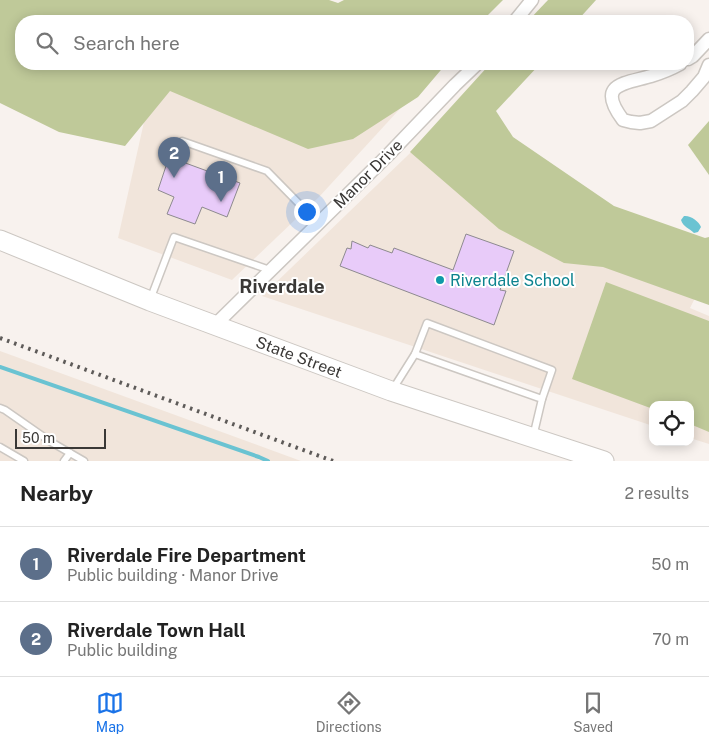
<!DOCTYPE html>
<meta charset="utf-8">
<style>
body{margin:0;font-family:"Public Sans",sans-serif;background:#f6f6f6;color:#222}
.controls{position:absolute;right:15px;bottom:15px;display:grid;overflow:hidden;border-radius:10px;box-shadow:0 2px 12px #0003}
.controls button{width:45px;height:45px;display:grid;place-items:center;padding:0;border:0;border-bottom:1px solid #e0e0e0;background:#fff;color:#222;font:25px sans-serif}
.scale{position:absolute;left:15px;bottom:12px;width:91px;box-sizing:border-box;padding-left:5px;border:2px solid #3a3836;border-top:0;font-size:14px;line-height:18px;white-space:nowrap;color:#3a3836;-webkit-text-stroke:4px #fff;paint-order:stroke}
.you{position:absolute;left:306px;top:211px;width:18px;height:18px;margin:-12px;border:4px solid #fff;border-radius:50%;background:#1a73e8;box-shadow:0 0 0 8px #1a73e833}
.badge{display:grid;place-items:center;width:32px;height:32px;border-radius:50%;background:#1a73e8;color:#fff;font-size:16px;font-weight:700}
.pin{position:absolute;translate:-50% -41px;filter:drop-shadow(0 1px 2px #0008)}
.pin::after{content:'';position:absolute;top:26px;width:18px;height:15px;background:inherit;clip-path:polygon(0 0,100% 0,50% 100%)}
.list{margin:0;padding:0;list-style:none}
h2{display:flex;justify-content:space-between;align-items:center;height:65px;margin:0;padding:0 20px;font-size:21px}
h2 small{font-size:16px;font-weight:400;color:#767676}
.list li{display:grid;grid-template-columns:32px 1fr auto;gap:15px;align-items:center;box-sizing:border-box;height:75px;padding:0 20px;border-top:1px solid #e0e0e0}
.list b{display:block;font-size:19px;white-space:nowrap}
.list p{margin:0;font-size:16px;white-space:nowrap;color:#767676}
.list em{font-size:16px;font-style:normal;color:#767676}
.icon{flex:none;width:28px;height:28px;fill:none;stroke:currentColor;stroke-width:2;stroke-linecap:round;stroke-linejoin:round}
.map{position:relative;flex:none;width:709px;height:461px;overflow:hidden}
.search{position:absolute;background:#fff;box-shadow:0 2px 12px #0003;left:15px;right:15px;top:15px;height:55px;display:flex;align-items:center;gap:12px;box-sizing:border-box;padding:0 18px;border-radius:20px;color:#767676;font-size:19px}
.sheet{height:215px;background:#fff}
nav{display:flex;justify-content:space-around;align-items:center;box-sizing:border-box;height:70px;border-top:1px solid #e0e0e0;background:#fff;font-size:14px;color:#767676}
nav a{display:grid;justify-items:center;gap:2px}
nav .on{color:#1a73e8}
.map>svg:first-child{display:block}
.built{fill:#f1e5db}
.green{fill:#bfc999}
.water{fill:#6ac3d2}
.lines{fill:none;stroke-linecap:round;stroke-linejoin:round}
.stream{stroke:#6ac3d2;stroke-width:4}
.building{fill:#e8cbf9;stroke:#8d8a8f}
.lane-casing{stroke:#ccc7c2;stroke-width:9}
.street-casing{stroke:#ccc7c2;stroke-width:15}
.primary-casing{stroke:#ccc7c2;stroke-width:21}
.lane{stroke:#fff;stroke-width:6}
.street{stroke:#fff;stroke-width:12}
.primary{stroke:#fff;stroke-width:19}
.rail{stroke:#5e5b59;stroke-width:4;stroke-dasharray:2.5 5;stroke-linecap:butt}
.culture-dot{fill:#0f9aa8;stroke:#fff;stroke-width:2}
.labels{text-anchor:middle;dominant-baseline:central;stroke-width:4;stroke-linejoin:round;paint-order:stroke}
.street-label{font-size:16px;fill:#3a3836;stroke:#fff}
.culture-label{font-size:16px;fill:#0d838f;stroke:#fff;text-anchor:start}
.quarter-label{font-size:19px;font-weight:bold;fill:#3a3836;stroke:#fff}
</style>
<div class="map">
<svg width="709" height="461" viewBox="0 0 709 461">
<rect width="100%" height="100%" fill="#f8f2ee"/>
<!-- built -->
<g class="built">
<path d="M157,64H441L319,197L232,280L118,238Z"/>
<path d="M463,102L697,294L690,308L709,316V444L690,438V405H653V426L262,296Z"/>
<path d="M0,351L301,461H0Z"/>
</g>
<!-- green -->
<g class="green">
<path d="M0,0H329L338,3L344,0H503L482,21H21V64H446L418,97L353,139L308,149L170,91L125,146L59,132L0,103Z"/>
<path d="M548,0H596L577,21H528Z"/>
<path d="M490,64H540L496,111L513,137L614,206L705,238L709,237V305L603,267L564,263L499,229L410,152Z"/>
<path d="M709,121V175L688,145Z"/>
<path d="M606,282L709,321V432L690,424V405H653V409L572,379Z"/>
</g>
<!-- water -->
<path class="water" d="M684,216C690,215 699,221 701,227L698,232L694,233C689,228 683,227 681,220Z"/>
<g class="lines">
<!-- stream -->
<path class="stream" d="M0,367L259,457L268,461"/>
</g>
<!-- building -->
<g class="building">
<path d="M169,157L240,183L227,217L202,207L195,224L167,214L174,197L158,190Z"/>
<path d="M466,234L514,251L500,290L506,291L494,325L340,266L347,248L351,249L352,241L368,248L370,245L392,253L394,248L453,270Z"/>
</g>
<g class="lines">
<defs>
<g id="lane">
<path d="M182,141L267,171L318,223"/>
<path d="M150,300L174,237L270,270"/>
<path d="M415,354L427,323L552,370L542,399"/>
<path d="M393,389L415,354L542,399L533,437"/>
<path d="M0,408L5,410L51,442L84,461"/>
<path d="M0,447L24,461"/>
<path d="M64,461L70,453"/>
</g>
<g id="street">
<path d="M515,21L532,0"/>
<path d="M688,59L693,56L709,39"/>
<path d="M680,64C671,69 661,73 651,76C623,84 596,84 623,120L631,122L640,123L651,121L682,101L692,91L704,77L709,65"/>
<path d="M215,325L388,155L455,85L477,64"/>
</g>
<g id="primary">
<path id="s1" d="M0,240L150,301L391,391L604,461"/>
</g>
</defs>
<!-- lane casing -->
<use href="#lane" class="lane-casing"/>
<!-- street casing -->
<use href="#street" class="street-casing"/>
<!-- primary casing -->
<use href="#primary" class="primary-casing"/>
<!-- lane -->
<use href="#lane" class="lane"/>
<!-- street -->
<use href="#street" class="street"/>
<!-- primary -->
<use href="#primary" class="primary"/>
<!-- rail -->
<path class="rail" d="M0,338L333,461"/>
</g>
<!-- markers -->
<circle class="culture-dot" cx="440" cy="280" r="5"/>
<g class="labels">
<!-- street labels -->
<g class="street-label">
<text transform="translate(368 174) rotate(-45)">Manor Drive</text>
<text stroke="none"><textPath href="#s1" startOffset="321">State Street</textPath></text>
</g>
<!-- culture labels -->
<g class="culture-label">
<text x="450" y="280">Riverdale School</text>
</g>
<!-- quarter labels -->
<g class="quarter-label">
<text x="282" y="286">Riverdale</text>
</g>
</g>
</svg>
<div class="controls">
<button><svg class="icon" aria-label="locate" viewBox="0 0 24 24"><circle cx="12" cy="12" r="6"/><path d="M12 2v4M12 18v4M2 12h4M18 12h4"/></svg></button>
</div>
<div class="scale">50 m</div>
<div class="you"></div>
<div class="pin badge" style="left:221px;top:202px;background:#5c6f8a">1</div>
<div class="pin badge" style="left:174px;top:178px;background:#5c6f8a">2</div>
<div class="search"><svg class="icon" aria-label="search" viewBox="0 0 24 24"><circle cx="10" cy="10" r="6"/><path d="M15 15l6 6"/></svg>Search here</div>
</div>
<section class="sheet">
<h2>Nearby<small>2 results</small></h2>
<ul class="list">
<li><span class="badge" style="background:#5c6f8a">1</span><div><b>Riverdale Fire Department</b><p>Public building · Manor Drive</p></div><em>50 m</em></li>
<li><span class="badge" style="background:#5c6f8a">2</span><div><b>Riverdale Town Hall</b><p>Public building</p></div><em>70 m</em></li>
</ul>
</section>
<nav>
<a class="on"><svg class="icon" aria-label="map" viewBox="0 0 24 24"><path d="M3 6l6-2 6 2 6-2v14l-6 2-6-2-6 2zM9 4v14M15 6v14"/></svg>Map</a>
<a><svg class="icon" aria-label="directions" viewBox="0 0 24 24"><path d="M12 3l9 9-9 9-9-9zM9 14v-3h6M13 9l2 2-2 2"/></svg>Directions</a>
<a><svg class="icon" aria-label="saved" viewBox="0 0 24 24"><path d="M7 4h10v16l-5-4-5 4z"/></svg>Saved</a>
</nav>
